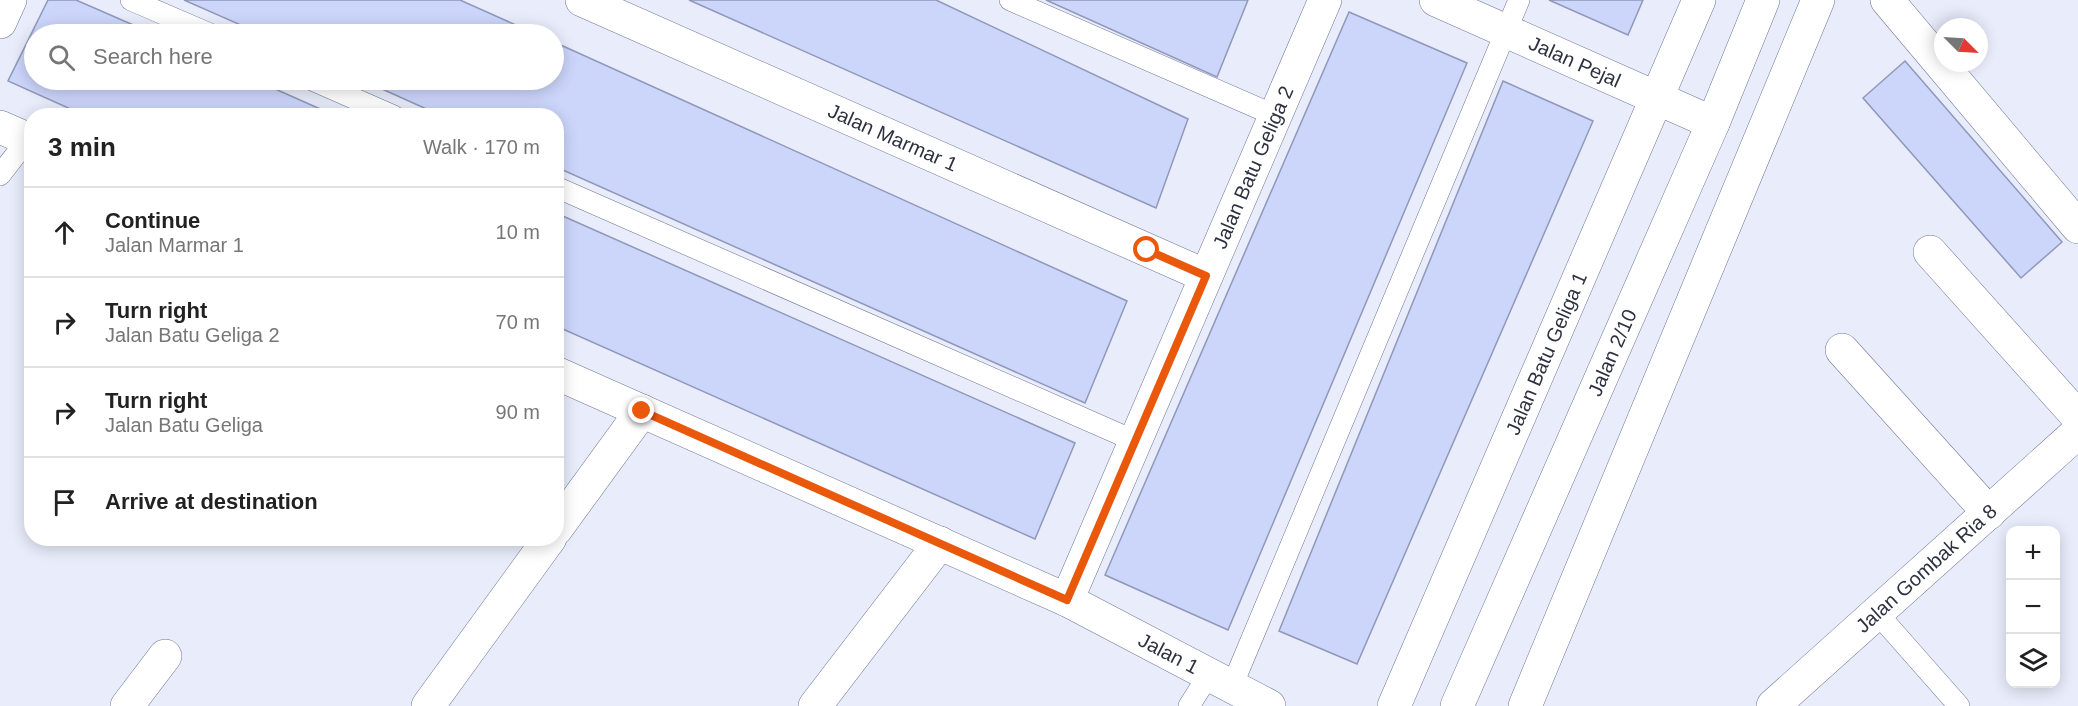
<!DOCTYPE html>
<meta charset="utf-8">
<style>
body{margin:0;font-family:Arial,sans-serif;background:#f2f2f2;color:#222}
.controls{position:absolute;right:18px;bottom:18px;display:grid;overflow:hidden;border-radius:12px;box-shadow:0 3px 15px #0003}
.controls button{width:54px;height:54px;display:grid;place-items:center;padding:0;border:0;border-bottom:2px solid #e0e0e0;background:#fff;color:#222;font:30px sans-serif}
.compass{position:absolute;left:1934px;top:18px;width:54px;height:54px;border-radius:50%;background:#fff;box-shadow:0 3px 15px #0003;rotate:114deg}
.stop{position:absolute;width:18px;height:18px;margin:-14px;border:4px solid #ea580c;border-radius:50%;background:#fff}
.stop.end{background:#ea580c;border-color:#fff;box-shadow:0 2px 6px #0008}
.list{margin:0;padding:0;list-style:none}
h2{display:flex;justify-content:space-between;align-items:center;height:78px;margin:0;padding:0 24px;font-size:26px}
h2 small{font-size:20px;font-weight:400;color:#767676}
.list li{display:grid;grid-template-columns:39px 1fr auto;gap:18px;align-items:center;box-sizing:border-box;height:90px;padding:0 24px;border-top:2px solid #e0e0e0}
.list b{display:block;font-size:22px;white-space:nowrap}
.list p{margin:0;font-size:20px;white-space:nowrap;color:#767676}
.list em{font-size:20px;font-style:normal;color:#767676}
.icon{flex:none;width:33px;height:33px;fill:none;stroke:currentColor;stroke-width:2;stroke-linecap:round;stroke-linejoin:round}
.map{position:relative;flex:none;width:2078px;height:706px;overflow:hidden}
.search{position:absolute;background:#fff;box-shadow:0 3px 15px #0003;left:24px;top:24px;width:540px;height:66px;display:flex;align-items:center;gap:15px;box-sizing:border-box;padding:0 21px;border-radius:33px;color:#767676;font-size:22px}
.panel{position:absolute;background:#fff;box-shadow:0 3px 15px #0003;left:24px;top:108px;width:540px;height:438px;border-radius:24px}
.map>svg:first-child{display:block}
.building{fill:#ccd6fb;stroke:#9098b9;stroke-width:1.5}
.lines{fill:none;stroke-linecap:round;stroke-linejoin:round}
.service-casing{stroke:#6e7695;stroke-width:22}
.minor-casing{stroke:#6e7695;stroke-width:34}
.tertiary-casing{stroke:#6e7695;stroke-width:34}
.service{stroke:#fff;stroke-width:21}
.minor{stroke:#fff;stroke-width:33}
.tertiary{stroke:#fff;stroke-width:33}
.route{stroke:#ea580c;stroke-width:8}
.labels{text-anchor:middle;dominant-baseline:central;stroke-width:4.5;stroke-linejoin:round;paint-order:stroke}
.street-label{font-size:20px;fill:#2e313f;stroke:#fafafa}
</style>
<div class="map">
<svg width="2078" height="706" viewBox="0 0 2078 706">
<rect width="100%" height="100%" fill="#e9ecfb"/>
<!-- building -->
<g class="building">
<path d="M48,0H76L154,34H34V80H255L336,116H86L8,81Z"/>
<path d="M184,0H460L536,34H261Z"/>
<path d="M689,0H936L1188,119L1156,208Z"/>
<path d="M1046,0H1248L1217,77Z"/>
<path d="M1549,0H1643L1628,35Z"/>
<path d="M1349,12L1467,63L1228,630L1105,575Z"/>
<path d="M554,42L1127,301L1085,403L556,167V116H442L362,80H554Z"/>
<path d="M1905,61L2062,242L2021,278L1863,98Z"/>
<path d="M1503,81L1593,121L1357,664L1279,631Z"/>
<path d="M556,213L1075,443L1035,539L556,326Z"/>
</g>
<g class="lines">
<defs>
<g id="service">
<path d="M131,0L210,34"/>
<path d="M1010,0L1276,116"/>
<path d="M312,80L394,116"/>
<path d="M0,175L28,139"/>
<path d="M556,187L1135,441"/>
<path d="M1877,613L1959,706"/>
<path d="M1232,686L1519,0"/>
<path d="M1189,706L1210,673"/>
</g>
<g id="minor">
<path id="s1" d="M582,0L1206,276"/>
<path id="s2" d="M1436,0L1713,123"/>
<path d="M0,22L10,0"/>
<path d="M0,127L32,141"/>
<path d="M1930,252L2078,417"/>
<path d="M1842,350L1989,513"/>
<path id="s3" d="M556,373L1067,600L1269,706"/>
<path d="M556,529L642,411"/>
<path id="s4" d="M1067,600L1325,0"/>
<path d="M127,706L165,656"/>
<path d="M428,706L550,538"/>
<path d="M815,706L940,543"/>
<path id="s5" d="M1394,706L1699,0"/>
<path id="s6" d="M1773,706L2078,432"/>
</g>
<g id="tertiary">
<path d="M1887,0L2078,227"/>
<path id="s7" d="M1457,706L1713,123L1763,0"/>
<path d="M1525,706L1818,0"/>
</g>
</defs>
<!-- service casing -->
<use href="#service" class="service-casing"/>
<!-- minor casing -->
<use href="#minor" class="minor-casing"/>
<!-- tertiary casing -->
<use href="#tertiary" class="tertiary-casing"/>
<!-- service -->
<use href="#service" class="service"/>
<!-- minor -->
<use href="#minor" class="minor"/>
<!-- tertiary -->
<use href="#tertiary" class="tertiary"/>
</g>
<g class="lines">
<!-- route -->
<path class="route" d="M642,411L1067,600L1206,276L1147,250"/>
</g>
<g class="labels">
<!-- street labels -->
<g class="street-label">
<text stroke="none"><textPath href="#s2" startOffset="152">Jalan Pejal</textPath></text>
<text stroke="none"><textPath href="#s1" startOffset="340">Jalan Marmar 1</textPath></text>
<text stroke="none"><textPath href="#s4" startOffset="471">Jalan Batu Geliga 2</textPath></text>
<text stroke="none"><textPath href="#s5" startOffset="384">Jalan Batu Geliga 1</textPath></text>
<text stroke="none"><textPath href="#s7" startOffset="386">Jalan 2/10</textPath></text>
<text stroke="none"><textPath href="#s6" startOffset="206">Jalan Gombak Ria 8</textPath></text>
<text stroke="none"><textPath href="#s3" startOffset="674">Jalan 1</textPath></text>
</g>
</g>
</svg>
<div class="controls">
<button>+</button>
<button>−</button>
<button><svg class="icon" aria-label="layers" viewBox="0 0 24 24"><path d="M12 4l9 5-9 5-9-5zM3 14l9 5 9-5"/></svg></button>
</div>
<svg class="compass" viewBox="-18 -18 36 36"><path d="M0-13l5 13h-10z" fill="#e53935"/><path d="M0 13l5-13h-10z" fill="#767676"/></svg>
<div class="stop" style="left:1147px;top:250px"></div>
<div class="stop end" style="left:642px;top:411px"></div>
<div class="search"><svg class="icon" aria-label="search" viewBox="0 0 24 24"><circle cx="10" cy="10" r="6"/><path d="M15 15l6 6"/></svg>Search here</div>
<section class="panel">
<h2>3 min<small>Walk · 170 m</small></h2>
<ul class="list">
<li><svg class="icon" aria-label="ahead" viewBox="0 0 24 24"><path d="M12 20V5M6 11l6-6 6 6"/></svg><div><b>Continue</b><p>Jalan Marmar 1</p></div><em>10 m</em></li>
<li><svg class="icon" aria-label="right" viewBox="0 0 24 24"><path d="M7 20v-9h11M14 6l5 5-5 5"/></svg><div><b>Turn right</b><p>Jalan Batu Geliga 2</p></div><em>70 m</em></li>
<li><svg class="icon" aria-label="right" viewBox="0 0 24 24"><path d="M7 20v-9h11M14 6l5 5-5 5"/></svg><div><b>Turn right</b><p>Jalan Batu Geliga</p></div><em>90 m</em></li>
<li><svg class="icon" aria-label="arrive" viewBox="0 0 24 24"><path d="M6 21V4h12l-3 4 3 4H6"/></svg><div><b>Arrive at destination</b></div></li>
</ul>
</section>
</div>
